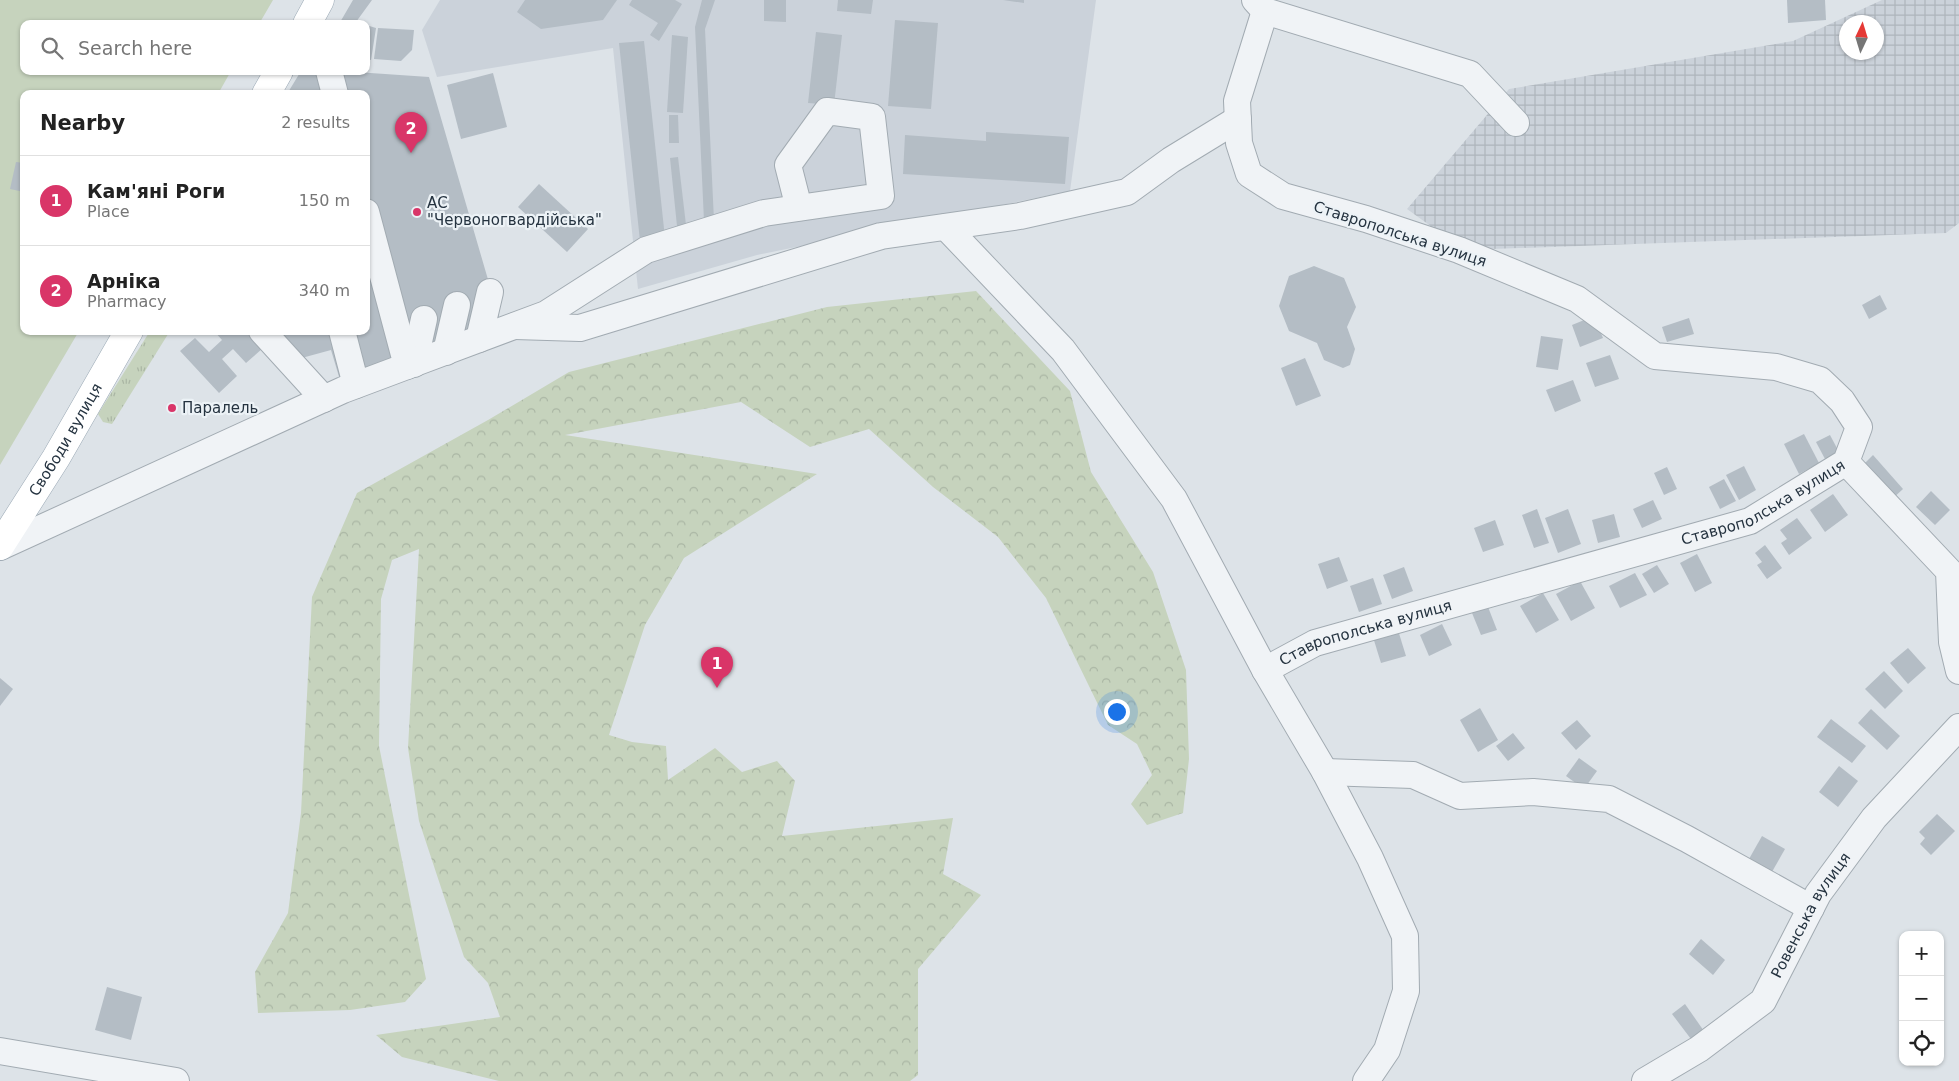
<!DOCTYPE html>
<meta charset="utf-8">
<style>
body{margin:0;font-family:"DejaVu Sans",sans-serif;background:#f6f6f6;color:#222}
.controls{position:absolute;right:15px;bottom:15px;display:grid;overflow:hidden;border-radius:10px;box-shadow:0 1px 4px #0004}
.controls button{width:45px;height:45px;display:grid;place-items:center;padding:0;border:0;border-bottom:1px solid #e0e0e0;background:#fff;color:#222;font:25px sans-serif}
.compass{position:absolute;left:1839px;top:15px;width:45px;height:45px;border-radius:50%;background:#fff;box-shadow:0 1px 4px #0004;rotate:4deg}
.you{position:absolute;left:1116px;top:711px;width:18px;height:18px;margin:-12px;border:4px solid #fff;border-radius:50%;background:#1a73e8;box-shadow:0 0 0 8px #1a73e833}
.badge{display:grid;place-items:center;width:32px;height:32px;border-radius:50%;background:#d93568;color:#fff;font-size:16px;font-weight:700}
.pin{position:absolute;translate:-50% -41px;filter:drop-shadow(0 1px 2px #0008)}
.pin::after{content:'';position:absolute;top:26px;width:18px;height:15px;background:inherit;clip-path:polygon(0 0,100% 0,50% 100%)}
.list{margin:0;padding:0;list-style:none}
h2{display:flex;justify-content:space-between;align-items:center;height:65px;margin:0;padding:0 20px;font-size:21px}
h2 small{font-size:16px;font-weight:400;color:#767676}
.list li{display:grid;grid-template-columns:32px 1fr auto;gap:15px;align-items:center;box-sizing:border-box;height:90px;padding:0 20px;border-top:1px solid #e0e0e0}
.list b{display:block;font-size:19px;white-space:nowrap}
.list p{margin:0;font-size:16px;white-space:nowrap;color:#767676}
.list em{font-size:16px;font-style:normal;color:#767676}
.icon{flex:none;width:28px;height:28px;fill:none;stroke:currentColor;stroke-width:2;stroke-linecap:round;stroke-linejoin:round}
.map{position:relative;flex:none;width:1959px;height:1081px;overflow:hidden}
.search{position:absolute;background:#fff;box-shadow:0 1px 4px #0004;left:20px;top:20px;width:350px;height:55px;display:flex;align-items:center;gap:12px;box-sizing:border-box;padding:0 18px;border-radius:10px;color:#767676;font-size:19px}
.panel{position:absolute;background:#fff;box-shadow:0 1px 4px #0004;left:20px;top:90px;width:350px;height:245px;border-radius:10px}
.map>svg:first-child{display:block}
.built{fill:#cbd2da}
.industrial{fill:url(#industrial-grid);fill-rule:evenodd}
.grass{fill:url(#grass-tufts)}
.forest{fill:url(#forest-crowns)}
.pitch{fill:#c6d3bd}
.building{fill:#b4bdc5}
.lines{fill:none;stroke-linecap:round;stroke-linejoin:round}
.minor-casing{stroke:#a2abb2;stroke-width:28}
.major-casing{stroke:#9ba9b5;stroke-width:29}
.minor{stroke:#f0f3f6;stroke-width:26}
.major{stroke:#fff;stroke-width:28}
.poi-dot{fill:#d93568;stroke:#ecf2f6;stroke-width:2}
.labels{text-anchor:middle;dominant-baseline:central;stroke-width:4.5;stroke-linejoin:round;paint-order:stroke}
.poi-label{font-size:15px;fill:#253340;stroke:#ecf2f6;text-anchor:start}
.street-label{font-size:15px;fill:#253340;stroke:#ecf2f6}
</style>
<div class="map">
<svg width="1959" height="1081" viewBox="0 0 1959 1081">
<defs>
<pattern id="industrial-grid" width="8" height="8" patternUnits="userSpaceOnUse" patternTransform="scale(1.25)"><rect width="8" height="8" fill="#cbd2da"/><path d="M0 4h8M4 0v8" fill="none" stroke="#aeb5bc"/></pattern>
<pattern id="grass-tufts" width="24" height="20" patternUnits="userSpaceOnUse" patternTransform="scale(1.25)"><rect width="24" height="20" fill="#c6d3bd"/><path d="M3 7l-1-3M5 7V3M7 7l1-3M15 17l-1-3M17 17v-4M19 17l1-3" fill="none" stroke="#aab6a4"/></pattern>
<pattern id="forest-crowns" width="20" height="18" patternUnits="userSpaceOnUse" patternTransform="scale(1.25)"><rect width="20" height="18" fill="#c6d3bd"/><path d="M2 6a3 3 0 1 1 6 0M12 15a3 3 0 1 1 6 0" fill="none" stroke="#aab6a4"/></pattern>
</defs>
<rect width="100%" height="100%" fill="#dde3e8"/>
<!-- built -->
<path class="built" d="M440,0H1096L1070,191L757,255L638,289L613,48L437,77L422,30Z"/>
<!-- industrial -->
<path class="industrial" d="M1882,0H1959V223L1946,233L1464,250L1407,209L1509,89L1793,41ZM1846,22H1876V52H1846Z"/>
<!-- grass -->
<path class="grass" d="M150,331H170L112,424L103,422L98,414Z"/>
<!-- forest -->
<path class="forest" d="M976,291L1070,391L1091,472L1153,572L1186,670L1189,759L1183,813L1147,825L1131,804L1152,775L1137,744L1108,725L1046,598L998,537L933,487L869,429L810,447L741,402L565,435L817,474L684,558L645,625L609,735L632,742L666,746L668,780L715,748L742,772L777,761L795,781L782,836L953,818L943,874L981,895L918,969V1075L910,1081H499L402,1057L376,1035L500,1017L488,983L464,957L419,821L408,748L419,549L392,560L381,599L379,746L426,979L405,1002L350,1010L258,1013L255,972L288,913L301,813L312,597L357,493L488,420L569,372L827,307Z"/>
<!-- pitch -->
<path class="pitch" d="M0,0H273L259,24H24V71H231L218,94H24V331H79L0,465Z"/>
<!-- building -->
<g class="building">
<path d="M353,0H372L356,22L359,24H339Z"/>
<path d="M525,0H617L603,20L541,29L517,12Z"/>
<path d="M632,0H675L682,4L659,41L650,35L658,23L629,5Z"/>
<path d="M702,0H715L705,29L714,221H704L695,27Z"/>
<path d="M764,0H786V22L764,21Z"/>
<path d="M838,0H873L871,14L837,11Z"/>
<path d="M1003,0H1024V3Z"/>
<path d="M1787,0H1825L1826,20L1788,23Z"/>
<path d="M895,20L938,23L931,109L888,106Z"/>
<path d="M366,25L376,28L371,60L366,59Z"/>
<path d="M378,28L414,30L412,50L401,61L374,59Z"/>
<path d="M816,32L842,35L834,105L808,103Z"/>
<path d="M672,35L688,37L683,113L667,112Z"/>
<path d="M644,41L665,238L640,241L619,43Z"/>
<path d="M301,71H341L429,77L503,331L343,390L331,350L298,359L273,331H366V94H287Z"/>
<path d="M493,73L507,127L461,139L447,85Z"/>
<path d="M669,115H678L679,143H669Z"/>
<path d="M986,132L1069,137L1065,184L903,174L905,135L986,141Z"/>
<path d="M678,157L686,225L677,226L670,158Z"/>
<path d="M16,162L24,163V192L10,189Z"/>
<path d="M539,184L588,229L567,252L518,207Z"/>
<path d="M1314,266L1344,278L1356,307L1347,327L1355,349L1350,365L1343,368L1324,360L1317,343L1289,331L1279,306L1289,276Z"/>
<path d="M1880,295L1887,309L1869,319L1862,305Z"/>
<path d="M1594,316L1603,338L1580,347L1572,325Z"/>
<path d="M1689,318L1694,334L1667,342L1662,327Z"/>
<path d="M214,331H248L263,348L246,363L233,349L222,359L237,376L219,393L180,351L195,338L209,352L222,340Z"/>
<path d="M1541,336L1563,339L1558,370L1536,367Z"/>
<path d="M1610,355L1619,379L1595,387L1586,363Z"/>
<path d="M1305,358L1321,396L1296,406L1281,368Z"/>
<path d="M1573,380L1581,401L1555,412L1546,390Z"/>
<path d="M1804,434L1819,463L1799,474L1784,444Z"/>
<path d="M1830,435L1839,452L1825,459L1816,442Z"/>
<path d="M1873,455L1903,489L1891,500L1862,466Z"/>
<path d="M1744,466L1756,490L1739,500L1726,475Z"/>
<path d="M1667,467L1677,489L1664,495L1654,473Z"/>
<path d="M1724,479L1736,501L1720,509L1709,487Z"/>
<path d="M1931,491L1950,510L1935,525L1916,507Z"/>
<path d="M1833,494L1848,515L1825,532L1810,510Z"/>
<path d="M1653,500L1662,519L1642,528L1633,509Z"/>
<path d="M1537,509L1549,543L1534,548L1522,515Z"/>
<path d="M1568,509L1581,544L1558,553L1545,518Z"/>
<path d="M1614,514L1620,537L1598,543L1592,520Z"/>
<path d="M1797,518L1812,538L1789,555L1781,543L1787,539L1780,530Z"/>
<path d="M1495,520L1504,545L1483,552L1474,528Z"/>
<path d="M1765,545L1782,568L1767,579L1757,565L1762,562L1755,553Z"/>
<path d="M1697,554L1712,583L1695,592L1680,563Z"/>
<path d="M1339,557L1348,581L1327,589L1318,564Z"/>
<path d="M1657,565L1669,584L1654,593L1642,574Z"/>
<path d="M1404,567L1413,591L1392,599L1383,575Z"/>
<path d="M1635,573L1647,595L1620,608L1609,586Z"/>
<path d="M1373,578L1382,604L1359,612L1350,586Z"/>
<path d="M1580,581L1595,608L1571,621L1556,594Z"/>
<path d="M1543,593L1559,620L1536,633L1520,606Z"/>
<path d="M1488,607L1497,630L1481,635L1472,613Z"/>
<path d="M1442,624L1452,645L1429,656L1420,635Z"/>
<path d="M1397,627L1406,656L1381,663L1372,634Z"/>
<path d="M1908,648L1926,668L1908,684L1890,663Z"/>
<path d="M1884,671L1903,691L1885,709L1865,689Z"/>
<path d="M0,678L13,689L0,706Z"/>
<path d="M1480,708L1498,740L1478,752L1460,720Z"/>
<path d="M1871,709L1900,736L1887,750L1858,723Z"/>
<path d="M1831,719L1866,746L1852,763L1817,737Z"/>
<path d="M1577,720L1591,736L1576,750L1561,733Z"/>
<path d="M1513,733L1525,748L1508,761L1496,746Z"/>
<path d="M1579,758L1597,771L1584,789L1566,776Z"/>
<path d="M1839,766L1858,781L1838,807L1819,792Z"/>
<path d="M1937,814L1955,831L1931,855L1920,844L1925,838L1919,832Z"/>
<path d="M1762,836L1785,849L1768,879L1745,866Z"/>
<path d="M1701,939L1725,960L1713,975L1689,954Z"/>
<path d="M107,987L142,997L131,1040L95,1030Z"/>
<path d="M1685,1004L1706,1034L1694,1043L1672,1014Z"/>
</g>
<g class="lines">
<defs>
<g id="minor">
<path d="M1255,0L1265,11L1470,74L1516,123"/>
<path d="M329,71L335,94"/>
<path d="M946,227L1063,350L1174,499L1265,670L1325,772L1370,858L1405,936L1406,991L1387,1050L1366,1081"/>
<path d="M515,326L580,328L881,236L1020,216L1127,192L1171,160L1238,119"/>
<path d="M262,331L324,399"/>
<path d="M342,331L356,385"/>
<path d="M479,339L490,292"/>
<path d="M446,352L457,305"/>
<path d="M414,364L424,319"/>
<path d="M407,366L546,314L646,250L764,213L881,196L872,117L827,111L788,165L799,208"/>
<path d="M1846,462L1949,571L1952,642L1959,671"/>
<path d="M0,547L343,390L407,366L366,212"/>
<path id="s1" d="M1265,670L1315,643L1750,521L1846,462L1859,427L1842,401L1820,380L1776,367L1655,356L1577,299L1459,250L1366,219L1283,196L1249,174L1239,143L1237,101L1265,11"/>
<path d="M1325,772L1413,775L1460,796L1533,792L1609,799L1687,839L1811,908"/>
<path d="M0,1051L176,1081"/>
<path id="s2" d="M1645,1081L1699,1049L1763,1001L1818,894L1874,818L1959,727"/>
</g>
<g id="major">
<path d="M307,24L320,0"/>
<path d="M266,94L279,71"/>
<path id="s3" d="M0,546L56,458L129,331"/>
</g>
</defs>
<!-- minor casing -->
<use href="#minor" class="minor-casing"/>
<!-- major casing -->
<use href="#major" class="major-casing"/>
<!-- minor -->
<use href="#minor" class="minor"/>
<!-- major -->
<use href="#major" class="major"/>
</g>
<!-- markers -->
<g class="poi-dot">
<circle cx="417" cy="212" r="5"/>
<circle cx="172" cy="408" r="5"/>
</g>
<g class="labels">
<!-- poi labels -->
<g class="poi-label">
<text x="427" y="203">АС<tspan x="427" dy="17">"Червоногвардійська"</tspan></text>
<text x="182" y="408">Паралель</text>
</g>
<!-- street labels -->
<g class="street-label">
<text transform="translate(1400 234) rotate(18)">Ставрополська вулиця</text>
<text stroke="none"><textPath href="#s3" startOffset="125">Свободи вулиця</textPath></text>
<text stroke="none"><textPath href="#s1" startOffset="528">Ставрополська вулиця</textPath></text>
<text stroke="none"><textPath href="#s1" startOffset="108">Ставрополська вулиця</textPath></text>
<text stroke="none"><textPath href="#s2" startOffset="241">Ровенська вулиця</textPath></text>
</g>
</g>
</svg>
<div class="controls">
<button>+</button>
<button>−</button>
<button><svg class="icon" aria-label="locate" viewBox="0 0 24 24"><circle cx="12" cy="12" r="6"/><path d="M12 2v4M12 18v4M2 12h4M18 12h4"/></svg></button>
</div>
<svg class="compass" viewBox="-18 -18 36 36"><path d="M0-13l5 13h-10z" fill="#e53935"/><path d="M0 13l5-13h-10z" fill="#767676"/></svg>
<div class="you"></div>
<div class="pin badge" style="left:717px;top:688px">1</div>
<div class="pin badge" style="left:411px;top:153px">2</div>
<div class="search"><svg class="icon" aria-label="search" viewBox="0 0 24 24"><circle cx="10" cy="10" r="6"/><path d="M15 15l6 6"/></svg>Search here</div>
<section class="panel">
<h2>Nearby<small>2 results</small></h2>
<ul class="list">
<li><span class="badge">1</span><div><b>Кам'яні Роги</b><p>Place</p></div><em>150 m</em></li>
<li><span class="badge">2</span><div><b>Арніка</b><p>Pharmacy</p></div><em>340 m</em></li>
</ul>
</section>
</div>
